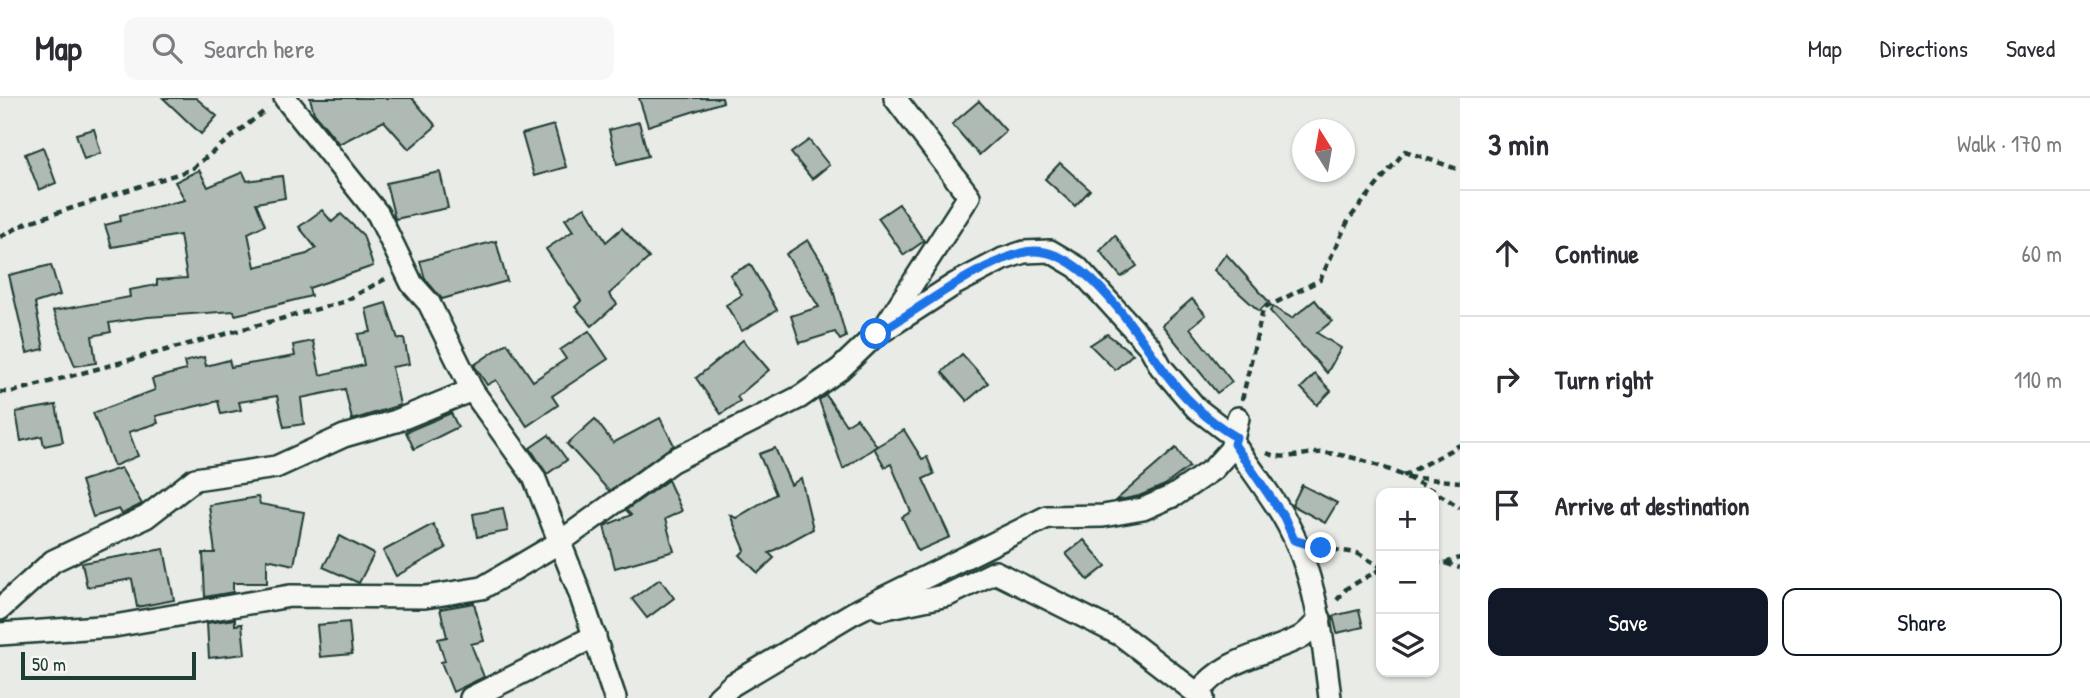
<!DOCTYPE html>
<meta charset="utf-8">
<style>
body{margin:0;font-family:"Patrick Hand",sans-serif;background:#f7f7f7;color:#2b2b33}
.controls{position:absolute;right:21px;bottom:21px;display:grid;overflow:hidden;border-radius:14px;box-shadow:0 2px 5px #0004}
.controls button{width:63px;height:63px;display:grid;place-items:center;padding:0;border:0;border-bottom:2px solid #e1e1e2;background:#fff;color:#2b2b33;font:35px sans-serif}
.compass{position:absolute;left:1292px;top:21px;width:63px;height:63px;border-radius:50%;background:#fff;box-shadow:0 2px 5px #0004;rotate:349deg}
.scale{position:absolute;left:21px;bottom:18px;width:175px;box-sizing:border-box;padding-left:7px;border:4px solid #1f3d34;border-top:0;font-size:19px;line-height:24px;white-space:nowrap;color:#1f3d34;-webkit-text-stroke:5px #f6f6f2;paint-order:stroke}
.stop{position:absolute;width:21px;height:21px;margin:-16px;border:5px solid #1a73e8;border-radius:50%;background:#fff}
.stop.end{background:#1a73e8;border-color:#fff;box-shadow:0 2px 7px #0008}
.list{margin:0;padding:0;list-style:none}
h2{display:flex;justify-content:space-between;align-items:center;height:91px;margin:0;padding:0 28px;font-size:30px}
h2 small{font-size:23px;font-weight:400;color:#7c7c81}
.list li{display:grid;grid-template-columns:46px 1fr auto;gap:21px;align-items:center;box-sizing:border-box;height:126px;padding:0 28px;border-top:2px solid #e1e1e2}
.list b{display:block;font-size:26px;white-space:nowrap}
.list em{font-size:23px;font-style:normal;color:#7c7c81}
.actions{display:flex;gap:14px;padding:21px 28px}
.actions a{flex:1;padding:16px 0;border:2px solid #111827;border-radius:14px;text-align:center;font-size:24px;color:#111827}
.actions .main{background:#111827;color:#fff}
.icon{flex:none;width:38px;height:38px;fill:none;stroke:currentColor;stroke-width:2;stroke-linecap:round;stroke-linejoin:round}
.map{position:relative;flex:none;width:1460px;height:600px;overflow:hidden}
header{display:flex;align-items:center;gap:42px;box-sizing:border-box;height:98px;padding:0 35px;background:#fff;border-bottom:2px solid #e1e1e2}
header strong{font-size:33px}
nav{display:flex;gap:38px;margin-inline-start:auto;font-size:24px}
.search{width:490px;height:63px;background:#f7f7f7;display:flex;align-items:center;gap:18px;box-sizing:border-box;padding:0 24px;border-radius:14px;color:#7c7c81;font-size:26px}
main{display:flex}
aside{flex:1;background:#fff}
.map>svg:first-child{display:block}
.building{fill:#b0bab5;stroke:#1f3d34;stroke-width:2}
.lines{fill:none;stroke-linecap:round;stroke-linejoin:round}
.street-casing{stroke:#1f3d34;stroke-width:26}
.path{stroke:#1f3d34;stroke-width:4.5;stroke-dasharray:7 5;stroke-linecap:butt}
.street{stroke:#f6f6f2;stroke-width:21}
.route{stroke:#1a73e8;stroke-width:9}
</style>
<header>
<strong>Map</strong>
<div class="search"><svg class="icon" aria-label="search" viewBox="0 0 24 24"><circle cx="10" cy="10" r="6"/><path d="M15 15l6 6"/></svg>Search here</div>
<nav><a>Map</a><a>Directions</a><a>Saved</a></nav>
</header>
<main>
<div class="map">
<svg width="1460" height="600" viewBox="0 0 1460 600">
<rect width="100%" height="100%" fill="#e9ebe7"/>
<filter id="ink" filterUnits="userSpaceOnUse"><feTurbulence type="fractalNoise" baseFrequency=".0143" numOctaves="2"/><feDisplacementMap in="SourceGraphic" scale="14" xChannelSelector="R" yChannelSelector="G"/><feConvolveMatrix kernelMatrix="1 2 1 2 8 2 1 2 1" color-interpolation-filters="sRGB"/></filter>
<g filter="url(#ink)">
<!-- building -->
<g class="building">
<path d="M163,0H196L217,18L201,36Z"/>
<path d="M310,0H412L436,28L409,51L384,23L339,46L314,15Z"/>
<path d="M639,0H722L723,4L648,28Z"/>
<path d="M979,3L1006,33L979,57L952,26Z"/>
<path d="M639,24L648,58L617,66L609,32Z"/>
<path d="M554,27L566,69L534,78L522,36Z"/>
<path d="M94,31L101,55L84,61L76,36Z"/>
<path d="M809,42L829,67L812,81L791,55Z"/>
<path d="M43,49L56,85L39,92L25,56Z"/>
<path d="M1060,65L1090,92L1075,108L1045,81Z"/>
<path d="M199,72L208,89L243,74L247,83L282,78L285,100L256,105L265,127L248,135L255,169L307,156L316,150L299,129L322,112L332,124L341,116L363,137L373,168L309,190L311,198L252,213L235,217L234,213L148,219L109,225L111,234L92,238L96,265L75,268L53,213L130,199L129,192L157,187V182L187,180L180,137L112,149L105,127L121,123L120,117L185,102L175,84Z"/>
<path d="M440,74L448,110L395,121L386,85Z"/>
<path d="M899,106L924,143L904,157L878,120Z"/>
<path d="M585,109L606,144L622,130L649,160L609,196L617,206L592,228L575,209L581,203L546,151L573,133L565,121Z"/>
<path d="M1115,137L1137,168L1121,179L1100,153Z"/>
<path d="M808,142L828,174L846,239L840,242L835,234L800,245L791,218L819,209L786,156Z"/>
<path d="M496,143L507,183L442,201L425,181L420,163Z"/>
<path d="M1226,156L1269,204L1259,213L1214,172Z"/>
<path d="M750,166L777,212L742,233L726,207L742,197L730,177Z"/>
<path d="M51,167L60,197L35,205L44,251L27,255L9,177Z"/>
<path d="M1192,201L1206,217L1190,230L1232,284L1217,295L1162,227Z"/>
<path d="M1315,202L1332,223L1317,235L1341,250L1327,275L1270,213L1273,209L1292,220Z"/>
<path d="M386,205L398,241L404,240L409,266L392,269L400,307L352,322L345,291L301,300L304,326L284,329L277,298L239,304L241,312L221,316L218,303L156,318L158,325L129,334L138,358L114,368L93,315L155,292L152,281L186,272L184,264L204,259L206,268L229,262L231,269L295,258L293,247L313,243L320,277L364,267L358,236L371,234L366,211Z"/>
<path d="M589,233L608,261L552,298L558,307L527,328L496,282L487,287L474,267L507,245L533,283L566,261L560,252Z"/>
<path d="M1107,236L1133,256L1115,272L1090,247Z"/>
<path d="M743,242L769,272L737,299L740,303L721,316L696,280Z"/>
<path d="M962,256L988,285L967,303L942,274Z"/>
<path d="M1315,276L1331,293L1317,307L1301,290Z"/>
<path d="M826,297L846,327L857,320L877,348L843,371L819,302Z"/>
<path d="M56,307L63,344L44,348L42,338L21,343L16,314Z"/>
<path d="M451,315L458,329L414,351L406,334Z"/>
<path d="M660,320L674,347L609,393L567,346L595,321L613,345Z"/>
<path d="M904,332L922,361L927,359L934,376L923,381L950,439L918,453L902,419L911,414L891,366L885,369L874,350Z"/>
<path d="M549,337L567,362L547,376L530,350Z"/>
<path d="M775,350L791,387L801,380L813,431L769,455L774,460L758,475L740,457L745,452L730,417L736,420L776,396L759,356Z"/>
<path d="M1176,350L1189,369L1165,387L1139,398L1115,403Z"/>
<path d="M121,370L142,406L122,416L119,411L93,419L81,383Z"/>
<path d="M668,382L682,413L665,421L674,453L615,470L604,428L631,417L626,412Z"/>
<path d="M1302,387L1337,405L1325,425L1292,407Z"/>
<path d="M258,399L260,406L304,414L294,467L267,461V485H233V494L205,499L203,455H215L209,407Z"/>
<path d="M503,410L508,433L477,439L473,416Z"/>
<path d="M433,426L446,450L396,478L383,453Z"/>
<path d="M340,438L374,456L359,485L323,469Z"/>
<path d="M1084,442L1106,468L1088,482L1066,456Z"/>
<path d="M164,451L174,502L137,509L132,481L87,489L82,465Z"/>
<path d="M660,481L674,500L647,520L632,501Z"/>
<path d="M474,505L484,543L471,546L484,579L453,594L441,564L445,563L438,541L447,539L440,511Z"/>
<path d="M1359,512L1363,529L1337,535L1333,518Z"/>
<path d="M235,521V527L242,526L245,556L209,560L207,525Z"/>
<path d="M349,524L352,556L320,559L317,527Z"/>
</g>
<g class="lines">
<defs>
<g id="street">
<path d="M285,0L378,116L412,186L429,205L472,292L534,379L579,493L615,600"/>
<path d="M884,232L955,186L1003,161L1024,154L1050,153L1077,169L1150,249L1161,269L1196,310L1226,333"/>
<path d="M1234,346C1250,370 1268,393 1283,418C1315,472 1323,539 1330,600"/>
<path d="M0,511L53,463L146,419L195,381L276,369L344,338L396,323L472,292"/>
<path d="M881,511L948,497L995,474L1121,537L1203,600"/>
<path d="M0,536L114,528L290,498L425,499L482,490L560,444L672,363L800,299L840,271L886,227L969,98L895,0"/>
<path d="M1198,595C1227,559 1262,558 1299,540C1307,536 1314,527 1320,521"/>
<path d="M471,600L595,538"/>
<path d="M718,600L732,587L853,515L1047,419L1103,418L1143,411L1175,397L1213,371L1231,351L1238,320"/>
</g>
</defs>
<!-- street casing -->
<use href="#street" class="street-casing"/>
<!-- path -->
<g class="path">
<path d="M0,139L29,124L190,72L267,11"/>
<path d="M0,294H12L343,204L387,180"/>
<path d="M1242,302L1263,211L1320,182L1349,121L1405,53L1460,72"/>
<path d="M1267,355C1287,364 1305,353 1326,355C1366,358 1428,386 1460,410"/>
<path d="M1403,378L1460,347"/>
<path d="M1407,379L1460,384"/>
<path d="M1321,450L1357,455L1381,469"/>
<path d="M1434,465H1445L1460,470"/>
<path d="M1445,465L1460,460"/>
<path d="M1337,502L1347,490L1381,471"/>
</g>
<!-- street -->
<use href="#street" class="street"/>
</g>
</g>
<g class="lines" filter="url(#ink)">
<!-- route -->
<path class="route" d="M876,236C924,209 968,171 1021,155C1077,138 1134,232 1162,270C1181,297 1207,322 1236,339L1234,346L1284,419L1294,442L1321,450"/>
</g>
</svg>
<div class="controls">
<button>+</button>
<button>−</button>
<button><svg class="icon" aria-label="layers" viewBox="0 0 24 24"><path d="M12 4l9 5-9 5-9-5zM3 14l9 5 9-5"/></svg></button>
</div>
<svg class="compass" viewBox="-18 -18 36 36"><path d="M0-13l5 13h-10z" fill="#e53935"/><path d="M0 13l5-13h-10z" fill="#7c7c81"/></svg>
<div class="scale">50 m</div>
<div class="stop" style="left:876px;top:236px"></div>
<div class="stop end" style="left:1321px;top:450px"></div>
</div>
<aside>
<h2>3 min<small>Walk · 170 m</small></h2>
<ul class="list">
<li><svg class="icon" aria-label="ahead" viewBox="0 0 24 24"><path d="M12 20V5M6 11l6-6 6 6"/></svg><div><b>Continue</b></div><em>60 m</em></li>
<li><svg class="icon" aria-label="right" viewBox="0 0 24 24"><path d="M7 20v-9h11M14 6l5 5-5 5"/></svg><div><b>Turn right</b></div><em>110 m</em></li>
<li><svg class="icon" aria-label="arrive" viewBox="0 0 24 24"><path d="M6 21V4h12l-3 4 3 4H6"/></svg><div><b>Arrive at destination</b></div></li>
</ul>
<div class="actions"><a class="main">Save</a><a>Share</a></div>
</aside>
</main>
